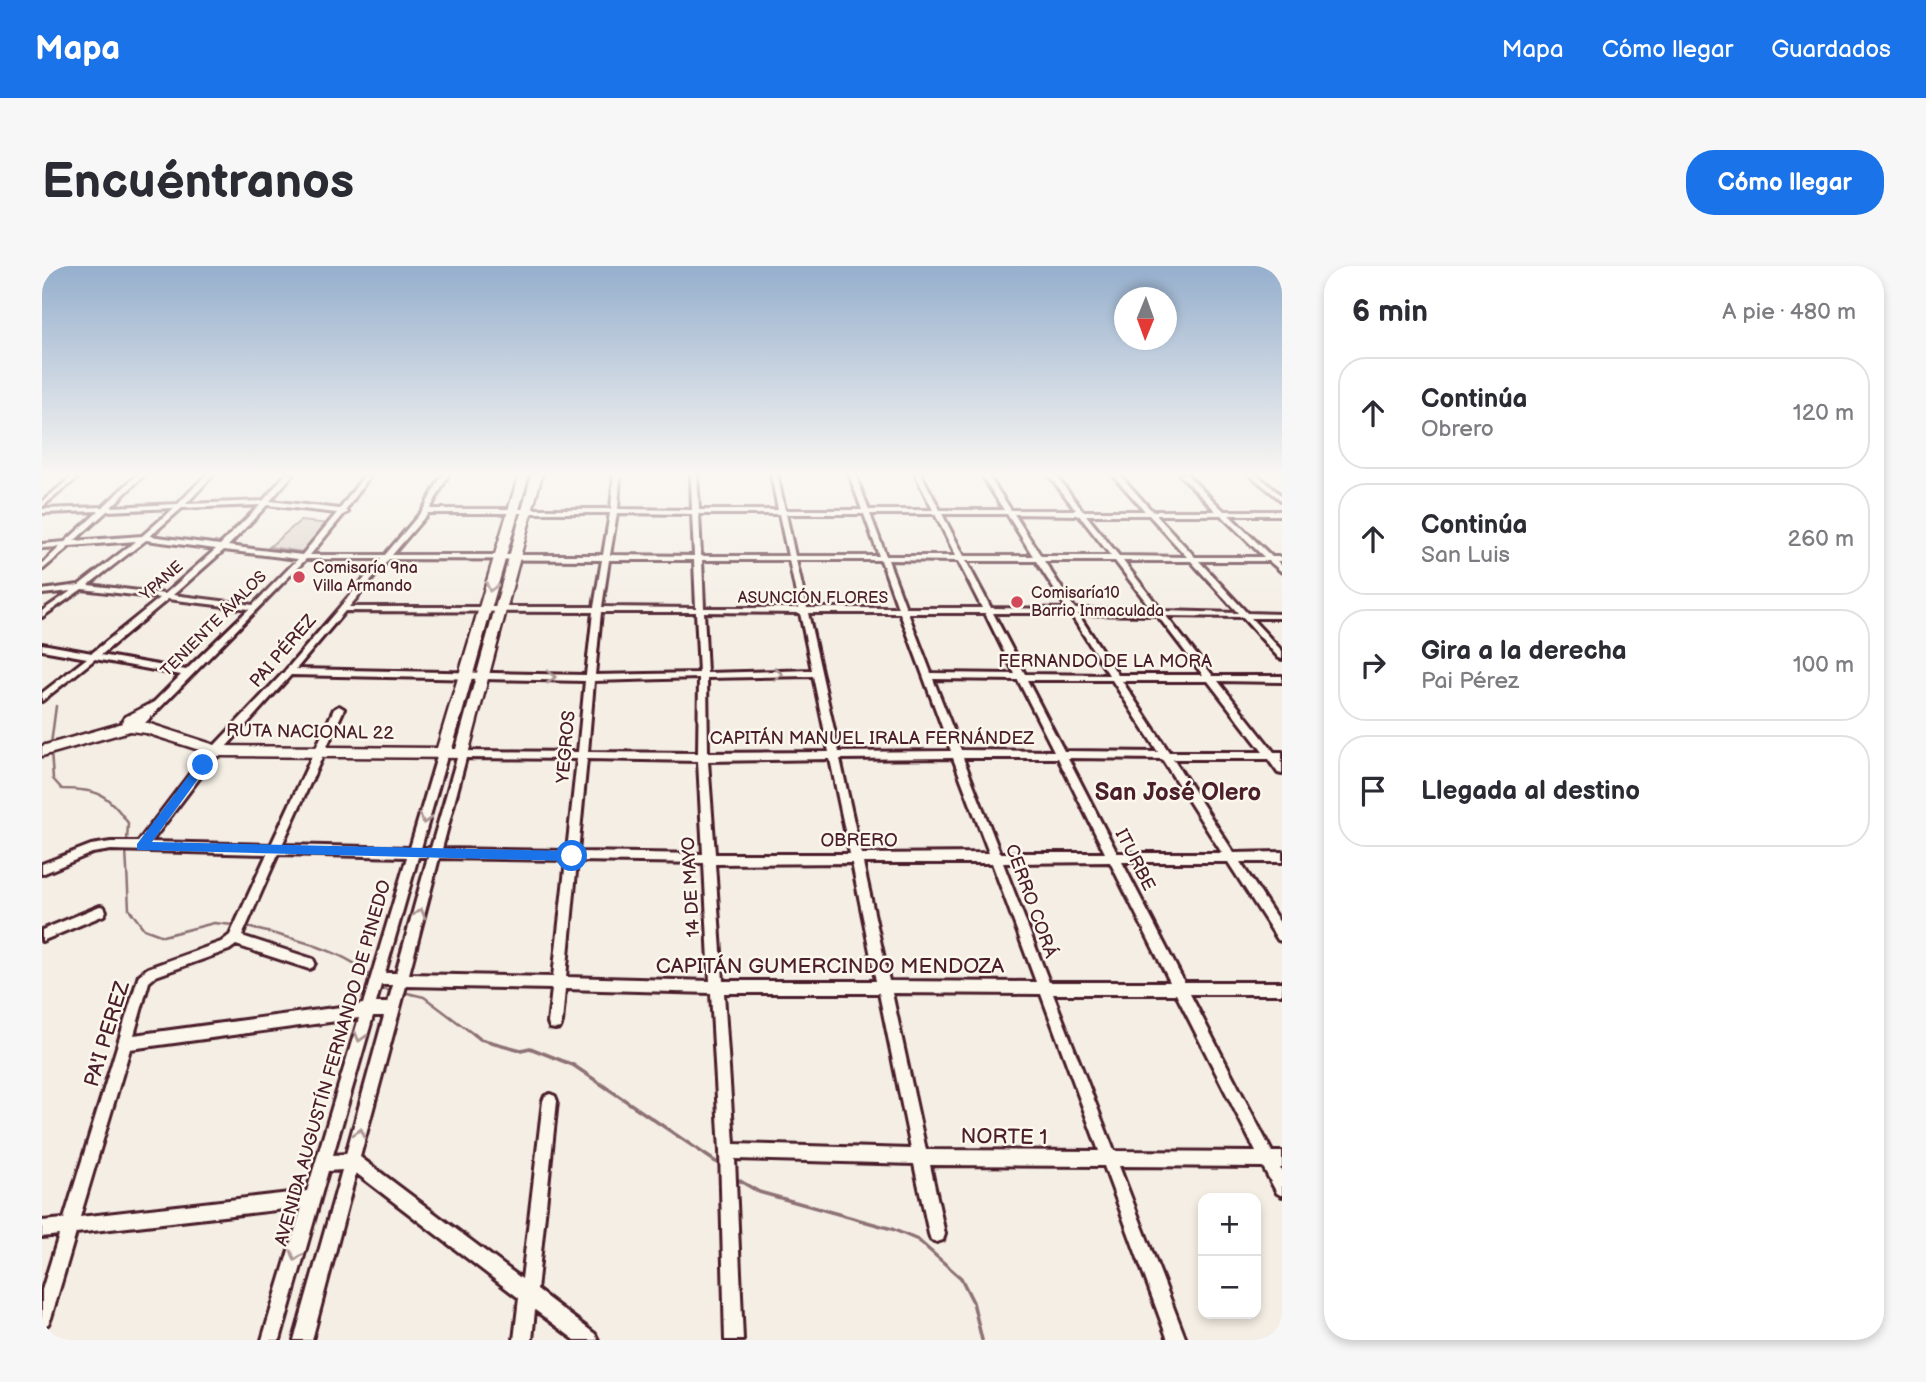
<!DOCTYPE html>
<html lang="es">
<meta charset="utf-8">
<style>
body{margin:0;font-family:"Balsamiq Sans",sans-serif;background:#f7f7f7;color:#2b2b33}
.controls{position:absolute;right:21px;bottom:21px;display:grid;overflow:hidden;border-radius:14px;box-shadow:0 4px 10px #0003}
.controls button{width:63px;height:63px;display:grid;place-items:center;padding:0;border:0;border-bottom:2px solid #e1e1e2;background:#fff;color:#2b2b33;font:35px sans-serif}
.compass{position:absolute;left:1072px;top:21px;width:63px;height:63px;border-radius:50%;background:#fff;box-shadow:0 4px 10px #0003;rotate:181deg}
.stop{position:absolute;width:21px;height:21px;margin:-16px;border:5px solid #1a73e8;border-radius:50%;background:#fff}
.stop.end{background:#1a73e8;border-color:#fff;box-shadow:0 2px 7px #0008}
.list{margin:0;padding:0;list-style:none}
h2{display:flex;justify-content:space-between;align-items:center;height:91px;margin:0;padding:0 28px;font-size:30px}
h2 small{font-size:23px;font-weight:400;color:#7c7c81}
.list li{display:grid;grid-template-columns:46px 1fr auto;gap:21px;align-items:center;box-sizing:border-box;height:112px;margin:0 14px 14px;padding:0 14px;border:2px solid #e1e1e2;border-radius:28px}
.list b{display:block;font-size:26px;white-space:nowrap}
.list p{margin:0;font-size:23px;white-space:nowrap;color:#7c7c81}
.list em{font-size:23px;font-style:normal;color:#7c7c81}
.icon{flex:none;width:38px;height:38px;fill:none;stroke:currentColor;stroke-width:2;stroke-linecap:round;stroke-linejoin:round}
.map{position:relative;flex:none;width:1240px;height:1074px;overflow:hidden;border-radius:28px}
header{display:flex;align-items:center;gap:42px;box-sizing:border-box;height:98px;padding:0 35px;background:#1a73e8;color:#fff}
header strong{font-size:33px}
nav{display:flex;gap:38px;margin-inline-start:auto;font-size:24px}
.intro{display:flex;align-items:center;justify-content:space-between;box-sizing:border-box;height:168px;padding:0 42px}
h1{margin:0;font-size:49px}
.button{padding:18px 32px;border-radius:28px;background:#1a73e8;color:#fff;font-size:24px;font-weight:700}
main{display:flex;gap:42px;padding:0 42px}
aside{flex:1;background:#fff;border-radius:28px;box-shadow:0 4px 10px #0003}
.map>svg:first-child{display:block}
.green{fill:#dbd0c9;stroke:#92787a;stroke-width:2}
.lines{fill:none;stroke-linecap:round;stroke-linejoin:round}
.stream-far1{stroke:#8d7174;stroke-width:2.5}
.stream{stroke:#8d7174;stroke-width:3.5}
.minor-casing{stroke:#4a1f2b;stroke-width:6}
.highway-casing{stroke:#4a1f2b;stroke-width:5}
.minor{fill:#fbf7ec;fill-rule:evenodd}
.highway{fill:#fbf7ec;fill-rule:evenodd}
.oneway{stroke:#ab9695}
.route{fill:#1a73e8}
.poi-dot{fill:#d1495b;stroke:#fbf7ec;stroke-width:2.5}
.labels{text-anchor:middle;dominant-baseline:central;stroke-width:5;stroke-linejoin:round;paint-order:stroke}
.far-poi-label{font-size:16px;fill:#4a1f2b;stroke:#fbf7ec;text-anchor:start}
.far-street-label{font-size:16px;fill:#4a1f2b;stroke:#fbf7ec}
.street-label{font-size:18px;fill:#4a1f2b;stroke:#fbf7ec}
.near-street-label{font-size:21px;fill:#4a1f2b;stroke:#fbf7ec}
.district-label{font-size:24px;font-weight:bold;fill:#4a1f2b;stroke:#fbf7ec}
</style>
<header>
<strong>Mapa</strong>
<nav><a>Mapa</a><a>Cómo llegar</a><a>Guardados</a></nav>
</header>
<div class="intro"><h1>Encuéntranos</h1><a class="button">Cómo llegar</a></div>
<main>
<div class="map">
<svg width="1240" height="1074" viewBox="0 0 1240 1074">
<rect width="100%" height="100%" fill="#f4eee4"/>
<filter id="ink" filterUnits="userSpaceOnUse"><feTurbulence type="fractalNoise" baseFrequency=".0143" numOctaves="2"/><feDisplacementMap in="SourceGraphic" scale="14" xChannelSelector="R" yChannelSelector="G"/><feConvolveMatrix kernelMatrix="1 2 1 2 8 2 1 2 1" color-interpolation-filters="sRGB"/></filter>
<g filter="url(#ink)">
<!-- green -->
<path class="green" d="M258,255L289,258L261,286L227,281Z"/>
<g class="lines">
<!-- stream-far1 -->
<g class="stream-far1">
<path d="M9,478L14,440"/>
<path d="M9,485L11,513L20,523C56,523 66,528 86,557L85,575"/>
<path d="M84,584L87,643L102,663L121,670L172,657L191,659"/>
<path d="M204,661C238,669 311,685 331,714"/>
<path d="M337,723L351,725"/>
<path d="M361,726L382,731L434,770"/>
</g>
<!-- stream -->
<g class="stream">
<path d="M432,768L438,773L479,784L488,782L531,799L674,896"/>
<path d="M693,912L717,926L850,963L876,974L919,1012L931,1036L940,1074"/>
</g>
<defs>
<g id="minor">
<path d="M33,208H40L0,241V236Z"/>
<path d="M96,208H103L69,241L136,238L165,208H172L144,238L221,235L244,208H251L228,235L298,243L323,208H329L304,244L306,246L305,247L302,248L268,289H343L381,244L401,208H407L388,243H569L572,208H578L576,243L650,244L649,208H655L657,244H736L729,208H735L743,244H820L807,208H813L827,244H891L873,208H879L898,244H962L939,208H945L969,244H1034L1006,208H1013L1041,245H1103L1070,208H1077L1110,245H1174L1137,208H1144L1182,245H1240V249H1187L1230,291H1240V295H1235L1240,300V306L1227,295H1157L1205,347L1240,348V352H1209L1240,385V393L1237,392L1200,351L1124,350L1171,410H1240V416L1176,415L1232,486H1240V494H1237L1240,497V508L1236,507L1226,493H1131L1192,587L1240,586V596H1198L1240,660V675L1236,674L1186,596H1080L1142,716H1240V728H1148L1230,886H1240V902H1238L1240,906V930L1235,927L1221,901L1077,900L1144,1074H1126L1062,900L888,899L903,968L901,974L895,976L889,974L887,968L872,898L693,893L701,1074H683L678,885L669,727L523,723L520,757L518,762L513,763L508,762L506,757L510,723L364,720L318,891L480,1013L501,835L503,830L508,828L513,830L515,835L495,1024L553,1068L556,1074H533L493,1044L490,1074H472L477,1032L314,907L270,1074H252L300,904L286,905L238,1074H220L260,941L34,967L9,1052L6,1058L0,1061V1024L17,969L0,971V955L22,953L97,709L106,702L179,676L188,669L225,588L69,584L50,587L0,608V598L49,579L69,576H96L157,496L244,404L339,293H264L102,458L88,463L79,458L83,451L112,436L139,409L53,393L0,435V427L45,392L0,384V378L50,387L118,332L40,323L0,351V345L29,325L0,328V324L37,319L94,275L28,280L0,304V298L18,281L0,282V278L23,276L57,245L0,247V243L61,241ZM218,239L178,279L108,270L140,242ZM225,239L295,247L260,289L186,280ZM132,242L100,270L32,275L65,245ZM386,247H568L561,289H350ZM575,247L650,248L652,290L568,289ZM657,248H737L746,290H659ZM744,248H822L837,290H753ZM828,248H893L914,290H844ZM900,248H965L991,290H922ZM972,248L1037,249L1069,290H999ZM1044,249H1107L1145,291L1077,290ZM1114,249H1179L1222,291H1153ZM104,274L174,283L123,328L46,319ZM182,284L256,293L211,339L131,329ZM347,293L560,294L552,341H307ZM567,294H652L654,342L560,341ZM660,294H747L757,342H662ZM754,294H839L856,342H765ZM846,294L916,295L940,342H864ZM924,295H994L1025,343L949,342ZM1002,295H1073L1111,345L1033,343ZM1081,295H1149L1196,347L1120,345ZM126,333L207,343L144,404L59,389ZM303,345L551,346L544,409L254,403ZM559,346H654L657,407L553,409ZM662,346L758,347L770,404L665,407ZM766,347H858L909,485L797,486ZM866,347H943L973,408L889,407ZM951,347H1028L1067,409L983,408ZM1036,348L1115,349L1161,409H1076ZM249,409L543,415L536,486L417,485L389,582H379L406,487L401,483L396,487L368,582L240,579L302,443L297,440L292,443L229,579L109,576L165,502ZM771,410L787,486L666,487L665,412ZM657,412L656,487L546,486L552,415ZM891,413L976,414L1012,485L919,484ZM985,414H1070L1116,486L1022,485ZM1080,415H1166L1221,486H1127ZM424,492L535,493L525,585L400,583ZM911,492L947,587L819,588L798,493ZM921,492H1016L1063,587H958ZM1026,492L1120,493L1180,587H1075ZM545,493L656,495L661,588L536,586ZM788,493L808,588H673L666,495ZM236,588L365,591L321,738L92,769L107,716L114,710L187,684L194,679L267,703L271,701L273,697L271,693L200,670ZM376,591H386L354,707H343ZM397,592L524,594L511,711L367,708ZM535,595L662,597L668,715L524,711ZM1068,596L1128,716H1007L961,597ZM810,597L834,715H681L673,598ZM821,597H950L994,716L847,715ZM339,719H351L346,737H334ZM682,727H837L869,883L692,878ZM850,727L999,728L1057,885L884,884ZM1011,728H1134L1214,886L1072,885ZM331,750H342L304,888L291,889ZM317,752L265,925L38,951L88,783Z"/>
<path d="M1207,208H1214L1240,230V235Z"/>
<path d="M58,640L62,641L64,645L62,649L0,675V664Z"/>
</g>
<path id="highway" d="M477,208H487L410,483H414L490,208H500L425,492L176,490L104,467L88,465L0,490V480L88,455L105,457L176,480L395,482Z"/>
</defs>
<!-- minor casing -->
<use href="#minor" class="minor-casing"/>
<!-- highway casing -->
<use href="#highway" class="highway-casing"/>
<!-- minor -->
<use href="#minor" class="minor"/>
<!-- highway -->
<use href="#highway" class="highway"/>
</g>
<!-- one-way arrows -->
<defs><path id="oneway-chevron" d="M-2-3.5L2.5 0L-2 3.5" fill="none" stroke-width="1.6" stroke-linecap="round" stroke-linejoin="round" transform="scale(1.75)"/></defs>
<g class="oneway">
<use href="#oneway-chevron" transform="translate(449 321) rotate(106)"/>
<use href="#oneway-chevron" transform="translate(736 408) rotate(-1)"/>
<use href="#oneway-chevron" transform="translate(509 411) rotate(1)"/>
<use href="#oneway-chevron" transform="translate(383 553) rotate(106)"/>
<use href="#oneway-chevron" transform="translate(378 647) rotate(-75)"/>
<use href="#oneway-chevron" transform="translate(318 771) rotate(106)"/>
<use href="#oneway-chevron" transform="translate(318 867) rotate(-75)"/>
<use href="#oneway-chevron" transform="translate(254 990) rotate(107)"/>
</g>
</g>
<!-- sky -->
<linearGradient id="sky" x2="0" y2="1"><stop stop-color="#95afcd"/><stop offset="0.58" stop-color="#faf7f3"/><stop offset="1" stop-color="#faf7f3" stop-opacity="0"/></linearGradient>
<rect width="1240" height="359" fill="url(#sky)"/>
<!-- route -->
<path class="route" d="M161,495L164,496V502L110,576L530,585L536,590L530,595L95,584V578L157,496Z"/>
<!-- markers -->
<g class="poi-dot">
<circle cx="257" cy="311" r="7"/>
<circle cx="975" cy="336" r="7"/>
</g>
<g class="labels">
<!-- far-poi labels -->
<g class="far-poi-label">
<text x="271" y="302">Comisaría 9na<tspan x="271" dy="18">Villa Armando</tspan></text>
<text x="989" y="327">Comisaría10<tspan x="989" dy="18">Barrio Inmaculada</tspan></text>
</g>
<!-- far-street labels -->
<g class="far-street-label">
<text transform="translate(120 315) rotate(-41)">YPANE</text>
<text x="771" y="332">ASUNCIÓN FLORES</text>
<text transform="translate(172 358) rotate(-45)">TENIENTE ÁVALOS</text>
</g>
<!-- street labels -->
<g class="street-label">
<text transform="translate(241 385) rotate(-49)">PAI PÉREZ</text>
<text x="1063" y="395">FERNANDO DE LA MORA</text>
<text transform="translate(268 466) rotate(1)">RUTA NACIONAL 22</text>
<text x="830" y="472">CAPITÁN MANUEL IRALA FERNÁNDEZ</text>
<text transform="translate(524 481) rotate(-85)">YEGROS</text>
<text x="817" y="574">OBRERO</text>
<text transform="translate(1093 594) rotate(63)">ITURBE</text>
<text transform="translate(649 621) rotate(-93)">14 DE MAYO</text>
<text transform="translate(989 635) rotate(70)">CERRO CORÁ</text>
<text transform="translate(291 797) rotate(-74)">AVENIDA AUGUSTÍN FERNANDO DE PINEDO</text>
</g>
<!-- near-street labels -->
<g class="near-street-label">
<text x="788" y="700">CAPITÁN GUMERCINDO MENDOZA</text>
<text transform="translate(65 768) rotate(-73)">PA'I PEREZ</text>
<text transform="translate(962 871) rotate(1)">NORTE 1</text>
</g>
<!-- district labels -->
<g class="district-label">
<text x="1136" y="526">San José Olero</text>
</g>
</g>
</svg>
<div class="controls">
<button>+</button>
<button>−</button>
</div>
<svg class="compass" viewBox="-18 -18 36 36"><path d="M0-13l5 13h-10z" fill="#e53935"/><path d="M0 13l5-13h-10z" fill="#7c7c81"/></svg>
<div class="stop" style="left:530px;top:590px"></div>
<div class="stop end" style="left:161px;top:499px"></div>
</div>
<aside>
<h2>6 min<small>A pie · 480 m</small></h2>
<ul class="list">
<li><svg class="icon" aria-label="ahead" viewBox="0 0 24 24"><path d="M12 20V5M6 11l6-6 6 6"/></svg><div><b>Continúa</b><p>Obrero</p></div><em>120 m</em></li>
<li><svg class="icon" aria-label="ahead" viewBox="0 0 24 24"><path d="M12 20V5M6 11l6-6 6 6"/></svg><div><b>Continúa</b><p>San Luis</p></div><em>260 m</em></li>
<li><svg class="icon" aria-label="right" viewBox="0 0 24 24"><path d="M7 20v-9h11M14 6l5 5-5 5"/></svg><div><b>Gira a la derecha</b><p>Pai Pérez</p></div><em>100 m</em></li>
<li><svg class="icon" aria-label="arrive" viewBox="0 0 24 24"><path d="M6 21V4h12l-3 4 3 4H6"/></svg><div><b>Llegada al destino</b></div></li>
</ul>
</aside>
</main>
